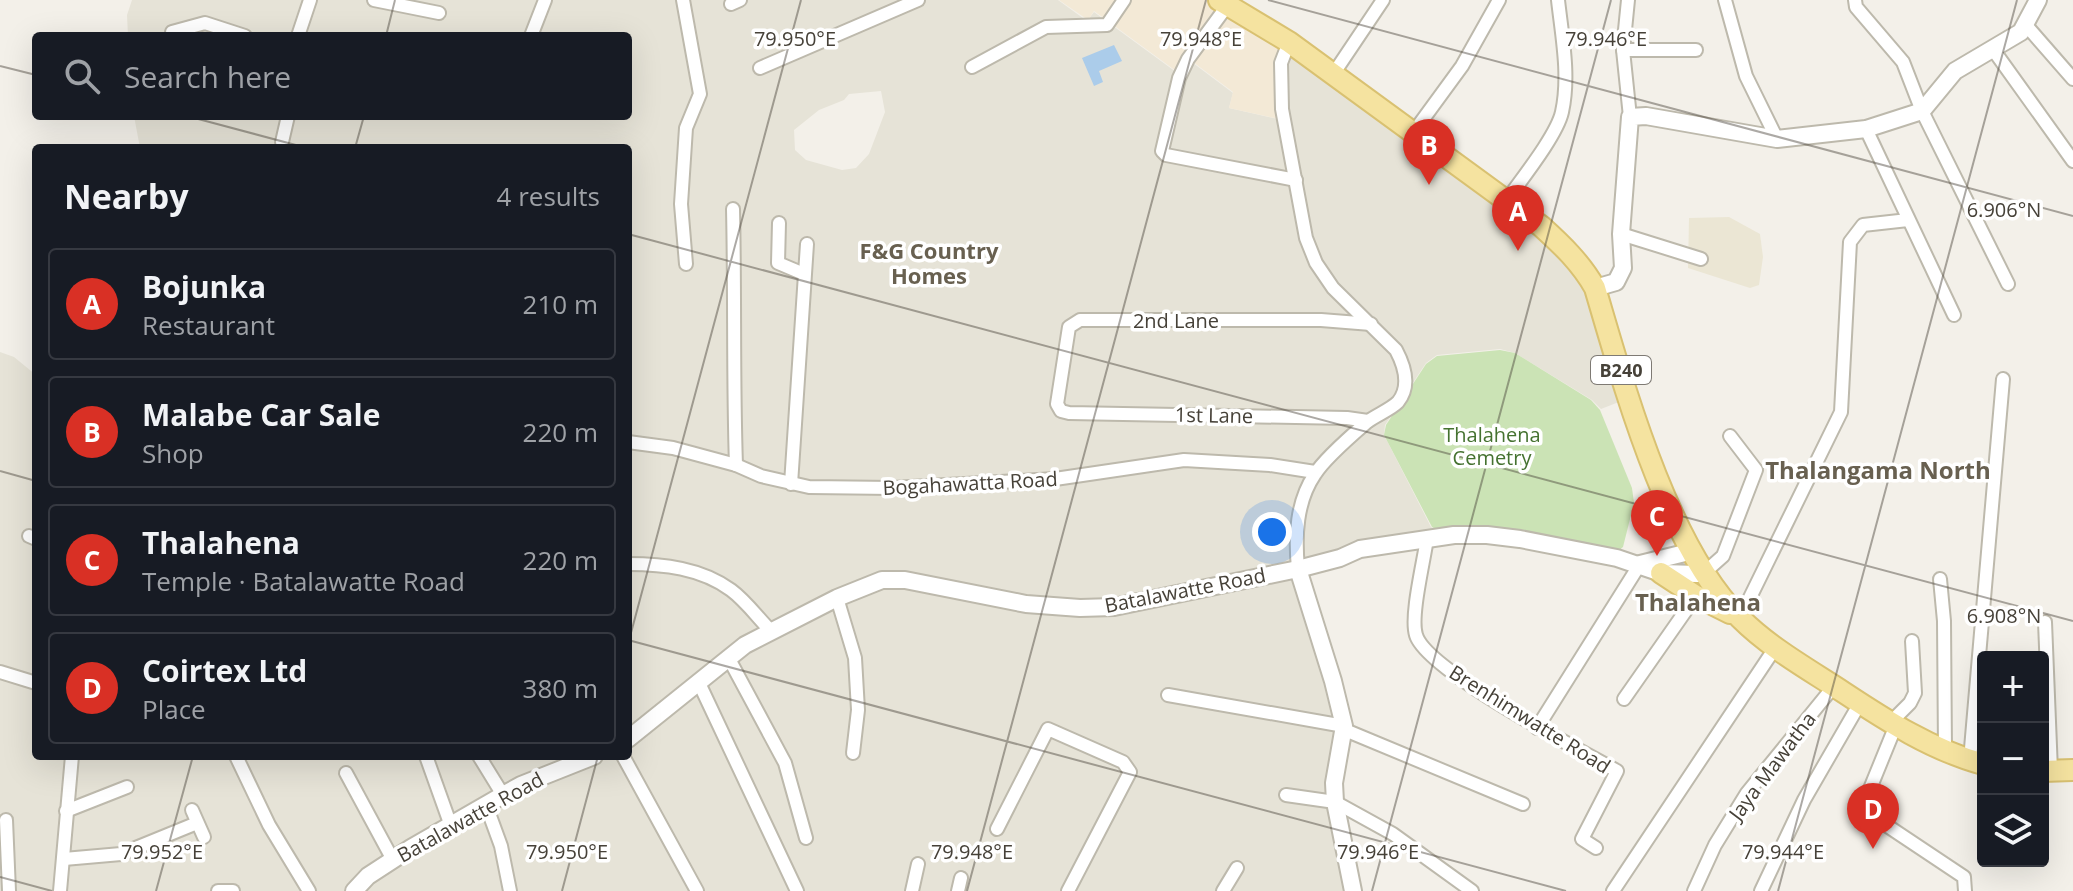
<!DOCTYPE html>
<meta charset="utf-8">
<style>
body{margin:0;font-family:"Open Sans",sans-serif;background:#242831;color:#f1f3f6}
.controls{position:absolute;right:24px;bottom:24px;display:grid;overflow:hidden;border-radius:8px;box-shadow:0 8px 32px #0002}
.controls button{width:72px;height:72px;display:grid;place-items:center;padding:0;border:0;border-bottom:2px solid #363941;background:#171b24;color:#f1f3f6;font:40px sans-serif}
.you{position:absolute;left:1272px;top:532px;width:28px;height:28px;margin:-20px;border:6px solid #fff;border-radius:50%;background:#1a73e8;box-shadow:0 0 0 12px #1a73e833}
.badge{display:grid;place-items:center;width:52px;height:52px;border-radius:50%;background:#d93025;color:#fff;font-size:26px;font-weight:700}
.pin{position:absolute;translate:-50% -66px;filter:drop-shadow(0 2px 4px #0008)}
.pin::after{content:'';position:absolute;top:42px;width:28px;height:24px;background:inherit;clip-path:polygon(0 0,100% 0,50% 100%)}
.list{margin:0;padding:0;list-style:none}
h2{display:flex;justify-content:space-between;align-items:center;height:104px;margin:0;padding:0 32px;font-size:34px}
h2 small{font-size:26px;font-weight:400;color:#9ea1a6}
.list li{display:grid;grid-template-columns:52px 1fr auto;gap:24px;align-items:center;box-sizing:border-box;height:112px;margin:0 16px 16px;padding:0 16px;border:2px solid #363941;border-radius:8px}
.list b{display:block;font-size:30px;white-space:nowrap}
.list p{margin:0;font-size:26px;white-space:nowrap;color:#9ea1a6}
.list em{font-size:26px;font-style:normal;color:#9ea1a6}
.icon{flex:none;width:44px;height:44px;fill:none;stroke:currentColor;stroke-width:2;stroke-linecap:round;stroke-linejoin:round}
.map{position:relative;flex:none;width:2073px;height:891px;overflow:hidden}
.search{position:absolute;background:#171b24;box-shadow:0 8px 32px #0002;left:32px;top:32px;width:600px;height:88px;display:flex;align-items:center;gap:20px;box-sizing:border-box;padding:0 28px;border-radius:8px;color:#9ea1a6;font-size:30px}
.panel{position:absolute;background:#171b24;box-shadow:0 8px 32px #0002;left:32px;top:144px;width:600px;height:616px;border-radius:8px}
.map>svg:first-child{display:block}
.residential{fill:#e6e3d7;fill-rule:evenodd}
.commercial{fill:#f3e9d6}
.education{fill:#ebe6d4}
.green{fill:#cbe3b5}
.water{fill:#abccea}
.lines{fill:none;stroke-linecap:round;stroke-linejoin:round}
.minor-casing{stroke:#bdb9ac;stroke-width:16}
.tertiary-casing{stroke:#bdb9ac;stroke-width:20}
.primary-casing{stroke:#d9c171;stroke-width:24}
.minor{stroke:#fff;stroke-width:12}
.tertiary{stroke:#fff;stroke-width:16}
.primary{stroke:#f5e3a0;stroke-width:20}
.ticks{fill:none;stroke:#464138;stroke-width:2;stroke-opacity:0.45}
.labels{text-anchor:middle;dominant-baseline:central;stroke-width:7;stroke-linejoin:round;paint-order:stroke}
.shield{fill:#fff;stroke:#7e7a74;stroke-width:2}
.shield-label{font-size:18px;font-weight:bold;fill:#464138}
.street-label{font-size:20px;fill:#464138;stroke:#fff}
.park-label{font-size:20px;fill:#457230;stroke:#fff}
.neighbourhood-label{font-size:22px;font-weight:bold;fill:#686050;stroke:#fff}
.quarter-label{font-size:24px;font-weight:bold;fill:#686050;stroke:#fff}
.ticks-label{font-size:20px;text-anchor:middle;fill:#464138;stroke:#fff;stroke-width:7;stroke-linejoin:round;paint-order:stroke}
</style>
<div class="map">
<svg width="2073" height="891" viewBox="0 0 2073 891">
<rect width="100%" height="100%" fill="#f3f0e9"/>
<!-- residential -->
<path class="residential" d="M132,0H1058L1087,21L1094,12L1176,72L1189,60L1233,93L1229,108L1286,121L1283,71L1289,49L1538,230L1586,283L1624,400L1601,409L1592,400L1515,353L1500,349L1437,355L1426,363L1385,425L1384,435L1431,527L1437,531L1358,543L1302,561L1349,710L1353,735L1342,784L1346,827L1359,891H0V352L14,357L36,375V756H628V148H140L134,116H628V36H128L127,15ZM881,91L885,112L869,154L856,168L842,170L806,160L795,150L794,130L819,110L844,100L849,94Z"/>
<!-- commercial -->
<path class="commercial" d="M1059,0H1210L1283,44L1279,119L1229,108L1233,92L1189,59L1176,71L1094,11L1088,20Z"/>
<!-- education -->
<path class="education" d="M1729,217L1760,234L1763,257L1759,285L1750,288L1688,268L1689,218Z"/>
<!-- green -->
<path class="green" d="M1500,350L1515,353L1591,400L1600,410L1632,488L1634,503L1623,547L1613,555L1441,532L1432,527L1384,435L1386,425L1426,364L1437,356Z"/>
<!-- water -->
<path class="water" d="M1114,45L1122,61L1099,71L1103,82L1094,86L1082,58Z"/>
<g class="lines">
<defs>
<g id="minor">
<path d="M374,0L439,13"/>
<path d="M683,0L700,94L686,128L681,204L686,264"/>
<path d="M1628,0L1623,50L1630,117"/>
<path d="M1725,0L1746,76L1777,139"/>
<path d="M1855,0L1856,7L1903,62L1922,111L2008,284"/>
<path d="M731,4L740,0"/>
<path d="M1227,6L1188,59L1179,78L1162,151L1166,155L1296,180"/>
<path d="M2025,24L2073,79"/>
<path d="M172,32L205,23L245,36"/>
<path d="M298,36L310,0"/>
<path d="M531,36L545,0"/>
<path d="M1289,42L1281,63L1282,109L1306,238L1316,263L1333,288L1396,350C1404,365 1411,386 1398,402C1390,410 1376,415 1367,422C1352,435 1325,458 1315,474C1296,502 1295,536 1298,569"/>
<path d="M1992,48L2073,161"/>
<path d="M1623,50H1696"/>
<path d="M972,67L1046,27L1107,25L1124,0"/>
<path d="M760,68L918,0"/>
<path d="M1334,73L1383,0"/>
<path d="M1866,129L1954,315"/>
<path d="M1413,133L1462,66L1499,0"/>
<path d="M282,142L288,116"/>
<path d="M1506,201C1521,180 1557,135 1562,112C1570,76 1562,36 1558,0"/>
<path d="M733,209C735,295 733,380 736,465"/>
<path d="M779,223L778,263L804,274"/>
<path d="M1621,234L1701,259"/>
<path d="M1368,421L1347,418L1069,413L1061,411L1057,404L1069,327L1080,320H1321L1371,324"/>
<path d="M628,442L673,448L736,465L761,476L809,487L893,488L1055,479L1184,460L1270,465L1315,472"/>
<path d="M791,484L807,244"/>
<path d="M29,536L36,539"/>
<path d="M1427,538C1424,561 1410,616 1416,635C1426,670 1580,750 1617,771L1582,839L1596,848"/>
<path d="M628,564C663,564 701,568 731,590C746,601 758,618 771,631"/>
<path d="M1705,572L1723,556L1756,470L1730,436"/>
<path d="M1940,579L1944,621L1945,751"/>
<path d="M837,598L855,658L858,710L853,753"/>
<path d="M1740,618L1841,412L1850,242L1863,225L1908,220"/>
<path d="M2045,622L2051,771"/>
<path d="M728,657L785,763L806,838"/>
<path d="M0,672L36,683"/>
<path d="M699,683L797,891"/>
<path d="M1168,695L1344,726"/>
<path d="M1624,699L1696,596"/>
<path d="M1891,722L1910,703L1915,693L1912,641"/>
<path d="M1896,725L1863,806L1865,811L1964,877L1965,891"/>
<path d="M1537,728L1640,564"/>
<path d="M1345,730L1523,804"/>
<path d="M236,756L269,825L309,891"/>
<path d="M426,756L451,826"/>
<path d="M479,756L503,795"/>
<path d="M623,756L697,891"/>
<path d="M1970,760L2003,379"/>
<path d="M346,773L393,860"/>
<path d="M1286,795L1335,802L1393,834L1472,891"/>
<path d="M486,805L501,846L510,891"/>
<path d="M192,810L204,837"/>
<path d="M66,811L127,787"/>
<path d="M6,820L9,891"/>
<path d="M997,829L1048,729L1123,762L1130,772L1068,891"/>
<path d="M64,859L121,854L197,823"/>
<path d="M60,891L72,756"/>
<path d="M218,891H233"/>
<path d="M912,891L918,864"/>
<path d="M958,891L961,878"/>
<path d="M1223,891L1237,868"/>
<path d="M1613,891L1775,648"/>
<path d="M1694,891L1715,845L1747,793L1834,686"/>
<path d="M1761,891L1804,800L1860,703"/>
</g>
<g id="tertiary">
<path d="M1595,288L1616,282L1623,268L1621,234L1630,117L1646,116L1777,139L1866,129L1922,111L1955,71L2021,32L2038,0"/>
<path d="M1640,564L1693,551"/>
<path d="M1298,569L1333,681L1344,726L1334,783L1335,802L1353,891"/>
<path d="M628,739L745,645L837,598L882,580H905L1026,604L1080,608L1114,607L1298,569L1340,558L1360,549L1454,535H1487L1520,539L1617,558L1661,573L1697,574L1705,572"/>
<path d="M354,891L368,876L411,848L503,795L521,785L594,756"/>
</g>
<g id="primary">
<path d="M1219,0L1289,42L1541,226C1562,245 1581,263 1595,288C1624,386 1667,546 1740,618C1770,648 1808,669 1843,692C1887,721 1932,750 1983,764"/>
<path d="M1661,573L1696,596L1730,613"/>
<path d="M2043,771L2073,770"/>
</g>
</defs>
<!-- minor casing -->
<use href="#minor" class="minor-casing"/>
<!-- tertiary casing -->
<use href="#tertiary" class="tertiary-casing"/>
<!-- primary casing -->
<use href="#primary" class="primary-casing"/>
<!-- minor -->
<use href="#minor" class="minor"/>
<!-- tertiary -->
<use href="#tertiary" class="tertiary"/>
<!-- primary -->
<use href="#primary" class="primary"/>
</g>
<!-- ticks -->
<path class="ticks" d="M1268,0L2073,216M386,36L395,0M0,66L36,75M187,116L307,148M355,148L364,116M628,234L2073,621M0,471L36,481M628,640L1566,891M628,644L801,0M0,877L52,891M156,891L193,756M562,891L598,756M967,891L1206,0M1372,891L1611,0M1778,891L2017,0"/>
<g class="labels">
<!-- shield labels -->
<rect class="shield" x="1591" y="356" width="60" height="28" rx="6"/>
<g class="shield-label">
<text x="1621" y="370">B240</text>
</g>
<!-- street labels -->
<g class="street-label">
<text x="1176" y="320">2nd Lane</text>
<text transform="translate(1214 415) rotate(1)">1st Lane</text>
<text transform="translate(970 483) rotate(-3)">Bogahawatta Road</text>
<text transform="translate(1185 590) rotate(-11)">Batalawatte Road</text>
<text transform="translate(1530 719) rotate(32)">Brenhimwatte Road</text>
<text transform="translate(1772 766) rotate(-53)">Jaya Mawatha</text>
<text transform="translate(470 817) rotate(-29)">Batalawatte Road</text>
</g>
<!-- park labels -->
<g class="park-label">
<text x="1492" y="434">Thalahena<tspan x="1492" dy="23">Cemetry</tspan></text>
</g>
<!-- neighbourhood labels -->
<g class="neighbourhood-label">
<text x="929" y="250">F&amp;G Country<tspan x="929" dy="25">Homes</tspan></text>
</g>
<!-- quarter labels -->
<g class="quarter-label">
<text x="1878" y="469">Thalangama North</text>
<text x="1698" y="601">Thalahena</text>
</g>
</g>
<g class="ticks-label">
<text x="795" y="46">79.950°E</text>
<text x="1201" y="46">79.948°E</text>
<text x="1606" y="46">79.946°E</text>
<text x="2004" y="217">6.906°N</text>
<text x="2004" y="623">6.908°N</text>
<text x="162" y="859">79.952°E</text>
<text x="567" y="859">79.950°E</text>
<text x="972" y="859">79.948°E</text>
<text x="1378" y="859">79.946°E</text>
<text x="1783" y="859">79.944°E</text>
</g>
</svg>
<div class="controls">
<button>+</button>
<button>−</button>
<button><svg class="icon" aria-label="layers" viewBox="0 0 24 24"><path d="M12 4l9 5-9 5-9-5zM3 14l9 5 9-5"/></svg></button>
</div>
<div class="you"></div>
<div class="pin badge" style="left:1518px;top:251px">A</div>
<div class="pin badge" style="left:1429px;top:185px">B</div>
<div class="pin badge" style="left:1657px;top:556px">C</div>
<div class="pin badge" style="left:1873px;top:849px">D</div>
<div class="search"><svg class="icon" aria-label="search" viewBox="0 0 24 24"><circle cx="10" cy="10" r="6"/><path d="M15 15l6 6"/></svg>Search here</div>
<section class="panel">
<h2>Nearby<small>4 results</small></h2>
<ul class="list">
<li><span class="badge">A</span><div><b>Bojunka</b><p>Restaurant</p></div><em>210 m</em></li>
<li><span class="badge">B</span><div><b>Malabe Car Sale</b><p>Shop</p></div><em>220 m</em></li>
<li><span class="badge">C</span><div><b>Thalahena</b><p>Temple · Batalawatte Road</p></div><em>220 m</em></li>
<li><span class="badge">D</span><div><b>Coirtex Ltd</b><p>Place</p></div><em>380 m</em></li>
</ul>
</section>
</div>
